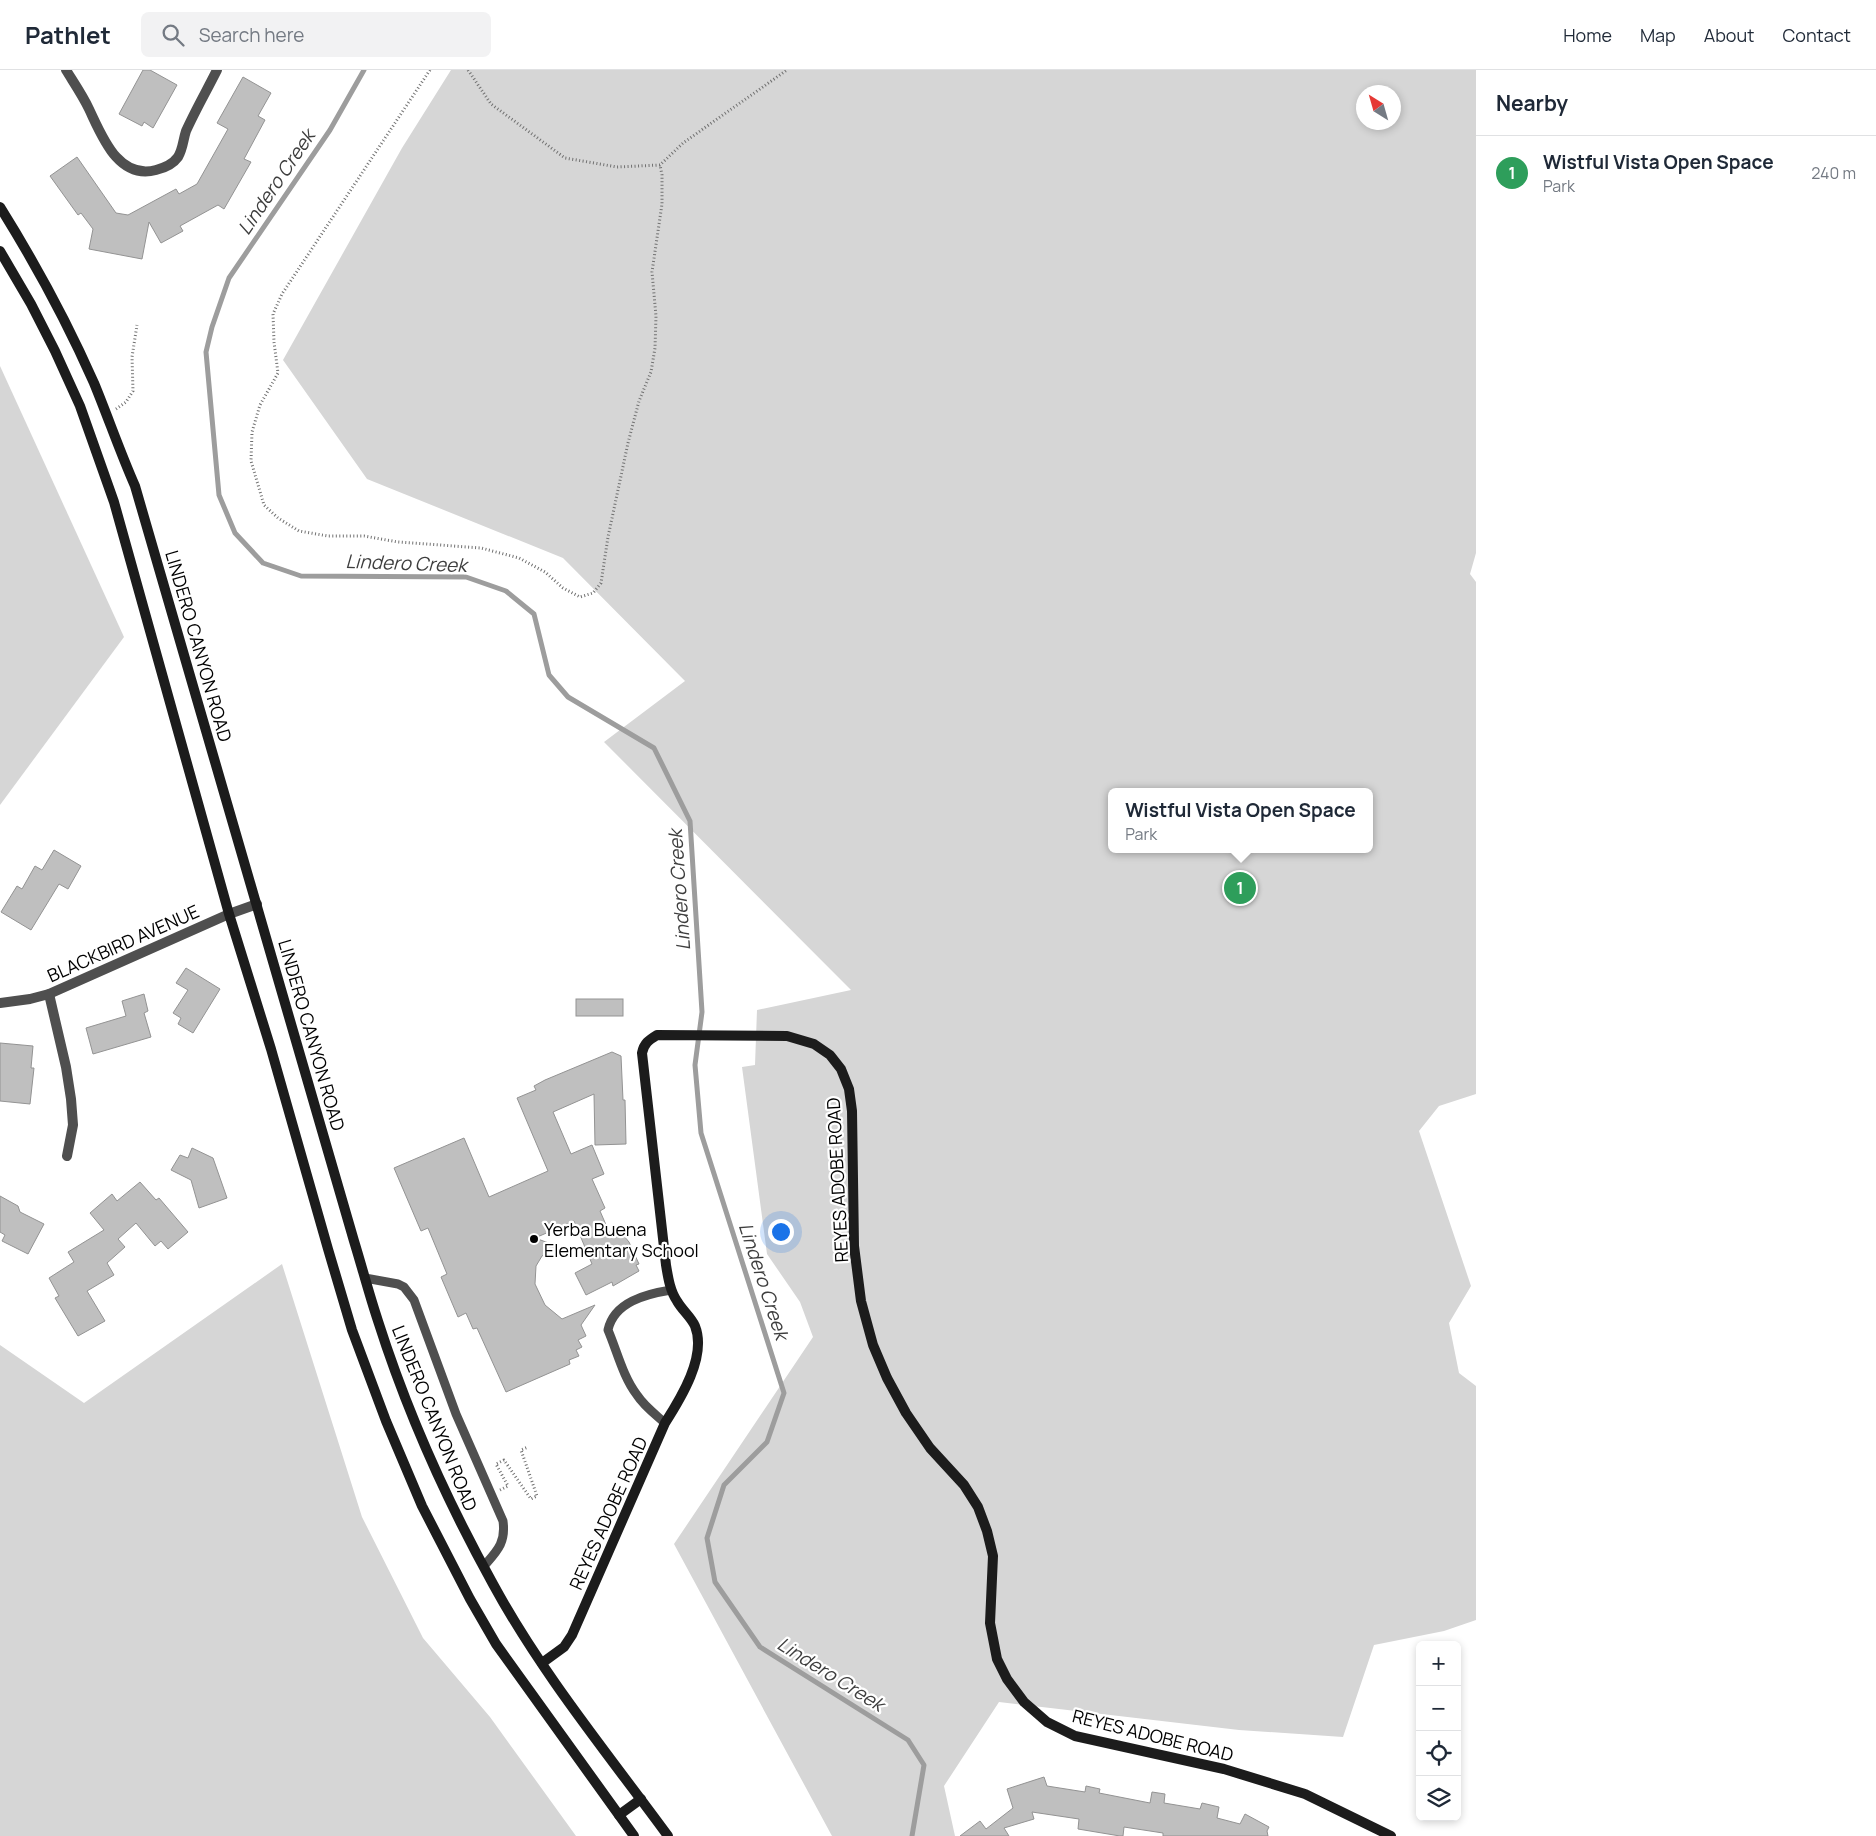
<!DOCTYPE html>
<meta charset="utf-8">
<style>
body{margin:0;font-family:Manrope,sans-serif;background:#f2f2f3;color:#1f2937}
.controls{position:absolute;right:15px;bottom:15px;display:grid;overflow:hidden;border-radius:8px;box-shadow:0 2px 8px #0003}
.controls button{width:45px;height:45px;display:grid;place-items:center;padding:0;border:0;border-bottom:1px solid #e0e1e3;background:#fff;color:#1f2937;font:25px sans-serif}
.compass{position:absolute;left:1356px;top:15px;width:45px;height:45px;border-radius:50%;background:#fff;box-shadow:0 2px 8px #0003;rotate:323deg}
.you{position:absolute;left:780px;top:1161px;width:18px;height:18px;margin:-12px;border:4px solid #fff;border-radius:50%;background:#1a73e8;box-shadow:0 0 0 8px #1a73e833}
.badge{display:grid;place-items:center;width:32px;height:32px;border-radius:50%;background:#d93025;color:#fff;font-size:16px;font-weight:700}
.pin{position:absolute;translate:-50% -50%;border:2px solid #fff;box-shadow:0 1px 5px #0006}
.popup{position:absolute;left:1108px;top:718px;width:265px;height:65px;box-sizing:border-box;display:grid;place-content:center;border-radius:8px;background:#fff;filter:drop-shadow(0 1px 4px #0005);font-size:16px;white-space:nowrap;color:#747a83}
.popup b{font-size:19px;color:#1f2937}
.popup::after{content:'';position:absolute;left:50%;top:100%;margin-left:-10px;border:10px solid transparent;border-top-color:#fff}
.list{margin:0;padding:0;list-style:none}
h2{display:flex;justify-content:space-between;align-items:center;height:65px;margin:0;padding:0 20px;font-size:21px}
h2 small{font-size:16px;font-weight:400;color:#747a83}
.list li{display:grid;grid-template-columns:32px 1fr auto;gap:15px;align-items:center;box-sizing:border-box;height:75px;padding:0 20px;border-top:1px solid #e0e1e3}
.list b{display:block;font-size:19px;white-space:nowrap}
.list p{margin:0;font-size:16px;white-space:nowrap;color:#747a83}
.list em{font-size:16px;font-style:normal;color:#747a83}
.icon{flex:none;width:28px;height:28px;fill:none;stroke:currentColor;stroke-width:2;stroke-linecap:round;stroke-linejoin:round}
.map{position:relative;flex:none;width:1476px;height:1766px;overflow:hidden}
header{display:flex;align-items:center;gap:30px;box-sizing:border-box;height:70px;padding:0 25px;background:#fff;border-bottom:1px solid #e0e1e3}
header strong{font-size:24px}
nav{display:flex;gap:28px;margin-inline-start:auto;font-size:18px}
.search{width:350px;height:45px;background:#f2f2f3;display:flex;align-items:center;gap:12px;box-sizing:border-box;padding:0 18px;border-radius:8px;color:#747a83;font-size:19px}
main{display:flex}
aside{flex:1;background:#fff}
.map>svg:first-child{display:block}
.green{fill:#d6d6d6;fill-rule:evenodd}
.lines{fill:none;stroke-linecap:round;stroke-linejoin:round}
.stream{stroke:#9d9d9d;stroke-width:5}
.building{fill:#bfbfbf;stroke:#939393}
.path{stroke:#717171;stroke-width:3;stroke-dasharray:1 2.5;stroke-linecap:butt}
.lane{stroke:#4f4f4f;stroke-width:9}
.street{stroke:#4f4f4f;stroke-width:10}
.secondary{stroke:#1c1c1c;stroke-width:10}
.poi-dot{fill:#000;stroke:#fff;stroke-width:2}
.labels{text-anchor:middle;dominant-baseline:central;stroke-width:4.5;stroke-linejoin:round;paint-order:stroke}
.street-label{font-size:18px;fill:#000;stroke:#fff}
.poi-label{font-size:18px;fill:#000;stroke:#fff;text-anchor:start}
.water-label{font-size:19px;font-style:italic;fill:#3e3e3e;stroke:#fff}
</style>
<header>
<strong>Pathlet</strong>
<div class="search"><svg class="icon" aria-label="search" viewBox="0 0 24 24"><circle cx="10" cy="10" r="6"/><path d="M15 15l6 6"/></svg>Search here</div>
<nav><a>Home</a><a>Map</a><a>About</a><a>Contact</a></nav>
</header>
<main>
<div class="map">
<svg width="1476" height="1766" viewBox="0 0 1476 1766">
<rect width="100%" height="100%" fill="#fff"/>
<!-- green -->
<g class="green">
<path d="M451,0H1476V483L1470,504L1476,512V1024L1439,1036L1419,1061L1471,1216L1449,1253L1459,1303L1476,1316V1550L1444,1561L1374,1575L1343,1667L1239,1660L999,1632L944,1716L955,1766H832L674,1474L813,1267L800,1232L767,1184L742,997L755,995L757,940L851,920L604,672L685,611L563,488L367,409L283,290L402,78ZM1364,22H1394V52H1364ZM1111,722H1369V779H1111Z"/>
<path d="M0,296L124,567L0,735Z"/>
<path d="M282,1194L362,1447L423,1568L490,1647L576,1766H0V1275L84,1333Z"/>
</g>
<g class="lines">
<!-- stream -->
<path class="stream" d="M364,0L330,60L229,208L212,257L206,282L219,425L235,463L263,493L301,506L466,507L506,521L534,544L549,605L568,627L654,678L690,751L702,942L695,995L701,1063L784,1323L767,1372L724,1415L707,1468L715,1512L760,1577L908,1670L924,1695L912,1766"/>
</g>
<!-- building -->
<g class="building">
<path d="M143,0H150L177,15L153,58L144,52L142,56L119,44Z"/>
<path d="M243,7L271,23L258,46L265,50L244,89L251,92L224,139L218,135L180,156L183,161L161,173L149,152L142,189L89,179L93,159L81,143L78,145L50,106L77,87L116,143L128,145L176,119L179,124L197,114L228,59L217,53Z"/>
<path d="M54,780L81,796L68,819L59,814L31,860L1,842L17,816L22,819L35,796L42,800Z"/>
<path d="M186,898L220,919L193,963L178,954L181,948L173,943L188,920L176,913Z"/>
<path d="M144,924L148,941L144,943L151,967L93,984L86,958L126,946L122,931Z"/>
<rect x="576" y="929" width="47" height="17"/>
<path d="M0,973L33,976L31,998H34L30,1034L0,1031Z"/>
<path d="M612,982L621,986L623,1030H625L626,1074L595,1075L594,1024L553,1042L571,1084L592,1075L604,1104L592,1109L605,1138L600,1141L610,1164L619,1161L622,1167L624,1166L629,1172L639,1194L636,1195L639,1201L613,1216L612,1212L586,1225L575,1203L592,1194L574,1151L535,1168L557,1176L542,1186L536,1196L535,1214L545,1235L562,1249L595,1235L581,1255L586,1266L578,1270L582,1277L576,1280L579,1286L569,1290L570,1294L506,1322L477,1258L473,1259L466,1243L458,1247L441,1207L447,1204L428,1158L421,1161L394,1098L464,1068L489,1127L548,1101L517,1028L536,1020L534,1016L545,1010Z"/>
<path d="M192,1078L213,1088L227,1128L199,1138L191,1110L171,1100L180,1085L188,1088Z"/>
<path d="M140,1112L156,1130L159,1128L188,1162L168,1179L161,1171L155,1176L136,1153L118,1169L125,1177L107,1193L114,1205L87,1221L105,1251L78,1266L55,1228L59,1226L49,1208L74,1192L68,1182L104,1160L90,1143L112,1124L117,1131Z"/>
<path d="M0,1126L18,1136L20,1142L44,1154L28,1184L2,1171L5,1165L0,1162Z"/>
<path d="M1044,1707L1047,1716L1085,1722L1086,1716L1100,1719L1099,1723L1150,1733L1152,1722L1165,1724L1164,1733L1200,1739L1202,1733L1219,1737L1217,1748L1240,1754L1245,1744L1269,1757L1267,1761L1268,1766H1163V1763L1124,1757L1123,1766H1120L1078,1759L1079,1749L1032,1742L1034,1749L1004,1758L1009,1766H960L980,1751L986,1759L1013,1738L1007,1719Z"/>
</g>
<g class="lines">
<!-- path -->
<g class="path">
<path d="M430,0L282,224L273,244L274,272L278,303L260,335L252,362L251,391L264,435L278,448L299,461L328,466H364L398,472L481,478L519,488L545,502L563,518L580,527L593,523L601,513L608,467L628,373L639,331L651,302L655,278L656,246L652,202L662,134V105L660,95"/>
<path d="M468,0L491,34L565,88L617,97L660,95L683,73L787,0"/>
<path d="M116,339L126,332L133,321L132,287L137,255"/>
<path d="M500,1420L508,1416L496,1394L504,1390L531,1429L537,1426L521,1380L528,1377"/>
</g>
<!-- lane -->
<g class="lane">
<path d="M365,1208L398,1214L404,1217L414,1230L456,1344L503,1451C506,1473 497,1481 484,1496"/>
<path d="M665,1353C655,1344 644,1336 637,1325C623,1307 617,1281 608,1260C614,1232 646,1224 671,1220"/>
</g>
<!-- street -->
<g class="street">
<path d="M66,0C74,13 83,26 89,39C102,66 118,110 156,100C164,98 173,94 178,87C183,79 183,70 186,61C195,41 207,20 217,0"/>
<path d="M49,924L66,997L71,1029L73,1055L67,1086"/>
<path d="M0,933L30,929L49,924L229,844L257,834"/>
</g>
<!-- secondary -->
<g class="secondary">
<path d="M0,137C35,193 67,252 94,313C108,347 120,382 135,416L354,1171C362,1197 369,1224 378,1251C407,1342 447,1431 493,1514C542,1604 608,1684 668,1766"/>
<path d="M0,181L31,234L55,281L80,336L114,432L229,844L271,979L328,1179L352,1260L386,1351L422,1436L470,1529L496,1574L634,1766"/>
<path d="M542,1593L564,1577L572,1565L665,1353C681,1328 707,1286 695,1256C691,1247 682,1240 677,1231C670,1221 668,1207 666,1195L642,983C644,973 649,970 657,965L787,966L814,974L830,985L841,999L849,1019L852,1041L854,1176L861,1231L873,1275L887,1308L906,1343L930,1378L964,1415L978,1437L987,1461L993,1486L990,1553L997,1589L1007,1609L1024,1632L1047,1652L1075,1666L1224,1699L1305,1724L1391,1766"/>
<path d="M619,1745L641,1729"/>
</g>
</g>
<!-- markers -->
<circle class="poi-dot" cx="534" cy="1169" r="5"/>
<g class="labels">
<!-- street labels -->
<g class="street-label">
<text transform="translate(199 576) rotate(74)">LINDERO CANYON ROAD</text>
<text transform="translate(123 873) rotate(-24)">BLACKBIRD AVENUE</text>
<text transform="translate(312 965) rotate(74)">LINDERO CANYON ROAD</text>
<text transform="translate(837 1110) rotate(-93)">REYES ADOBE ROAD</text>
<text transform="translate(435 1348) rotate(68)">LINDERO CANYON ROAD</text>
<text transform="translate(608 1443) rotate(-66)">REYES ADOBE ROAD</text>
<text transform="translate(1153 1665) rotate(14)">REYES ADOBE ROAD</text>
</g>
<!-- poi labels -->
<g class="poi-label">
<text x="544" y="1159">Yerba Buena<tspan x="544" dy="21">Elementary School</tspan></text>
</g>
<!-- water labels -->
<g class="water-label">
<text transform="translate(276 112) rotate(-56)">Lindero Creek</text>
<text transform="translate(406 493) rotate(2)">Lindero Creek</text>
<text transform="translate(679 820) rotate(-94)">Lindero Creek</text>
<text transform="translate(764 1211) rotate(72)">Lindero Creek</text>
<text transform="translate(831 1604) rotate(32)">Lindero Creek</text>
</g>
</g>
</svg>
<div class="controls">
<button>+</button>
<button>−</button>
<button><svg class="icon" aria-label="locate" viewBox="0 0 24 24"><circle cx="12" cy="12" r="6"/><path d="M12 2v4M12 18v4M2 12h4M18 12h4"/></svg></button>
<button><svg class="icon" aria-label="layers" viewBox="0 0 24 24"><path d="M12 4l9 5-9 5-9-5zM3 14l9 5 9-5"/></svg></button>
</div>
<svg class="compass" viewBox="-18 -18 36 36"><path d="M0-13l5 13h-10z" fill="#e53935"/><path d="M0 13l5-13h-10z" fill="#747a83"/></svg>
<div class="you"></div>
<div class="pin badge" style="left:1240px;top:818px;background:#2e9e5b">1</div>
<div class="popup"><b>Wistful Vista Open Space</b>Park</div>
</div>
<aside>
<h2>Nearby<small></small></h2>
<ul class="list">
<li><span class="badge" style="background:#2e9e5b">1</span><div><b>Wistful Vista Open Space</b><p>Park</p></div><em>240 m</em></li>
</ul>
</aside>
</main>
